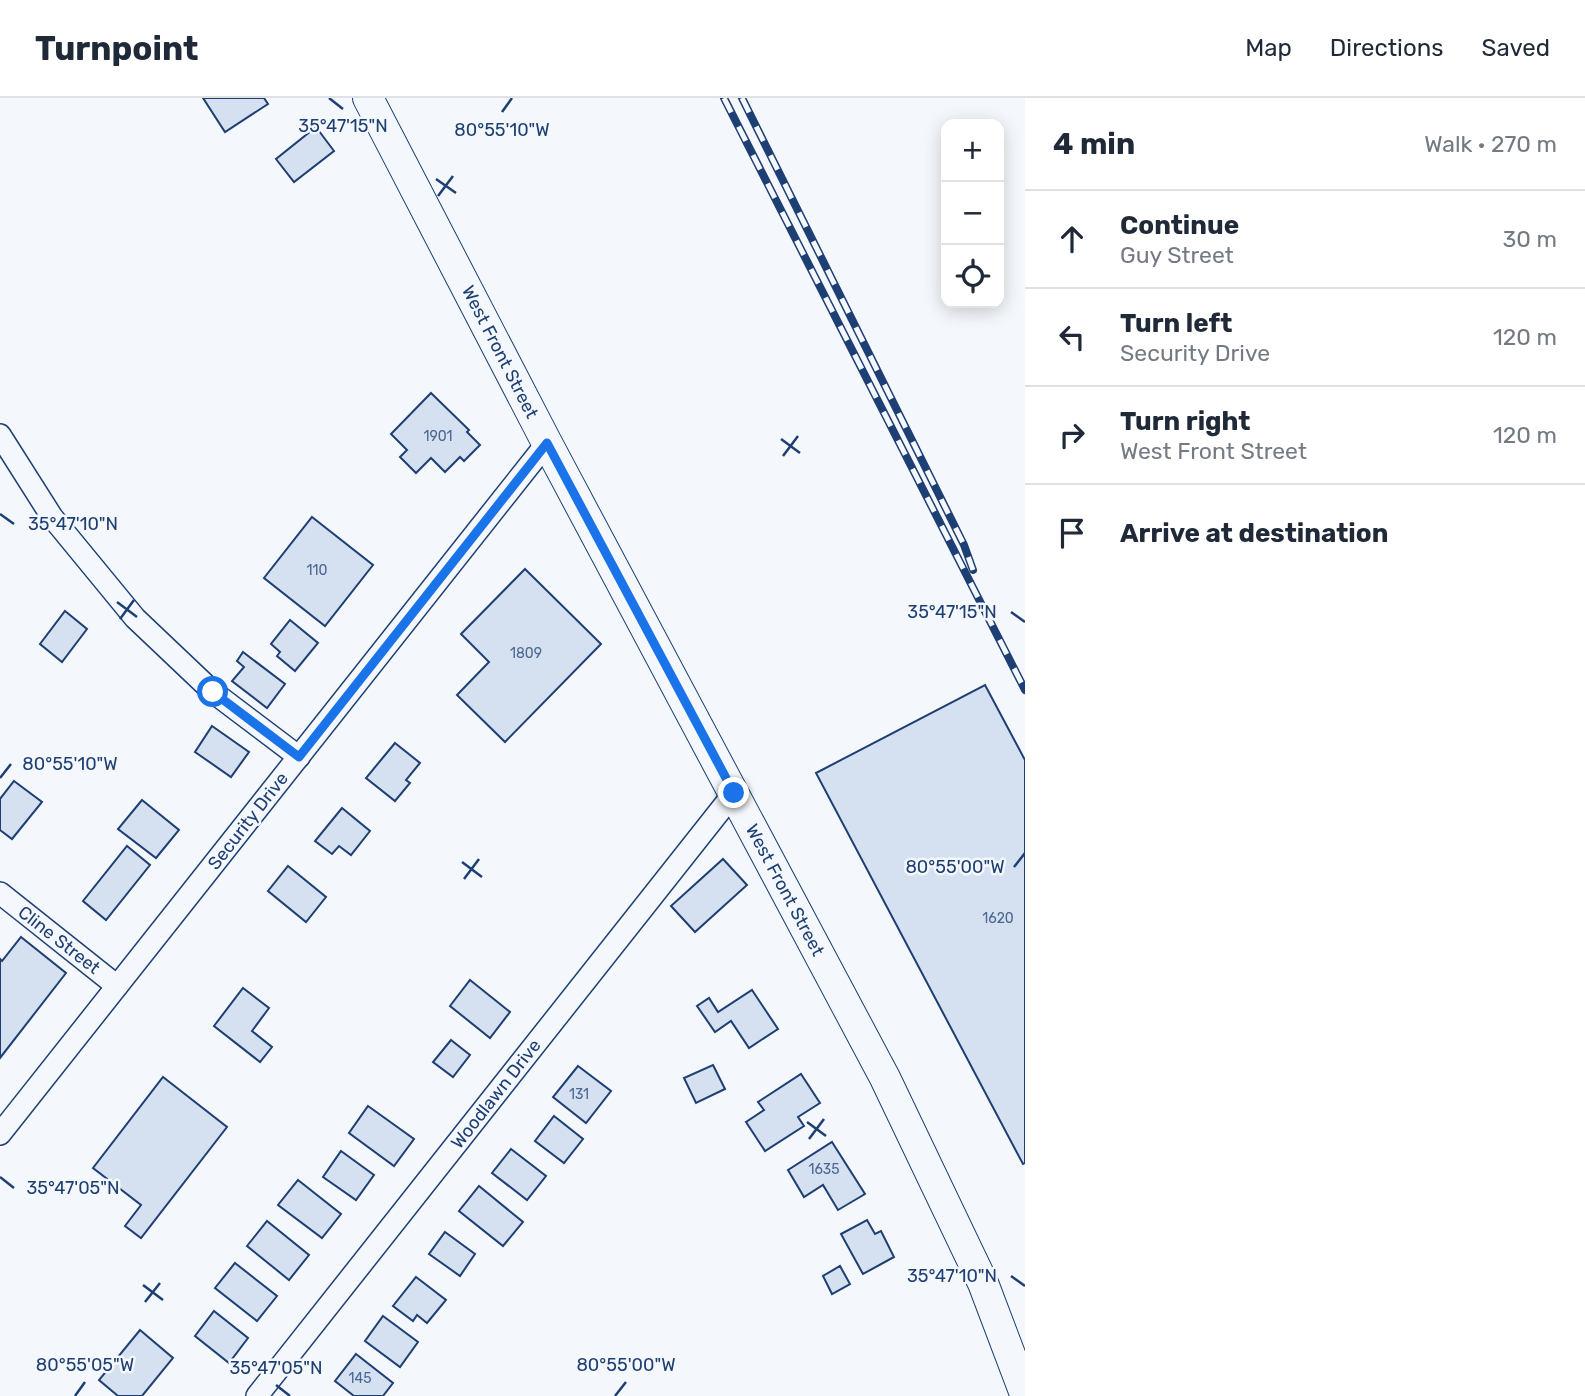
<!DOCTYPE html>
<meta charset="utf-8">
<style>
body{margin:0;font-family:Rubik,sans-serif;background:#f6f6f7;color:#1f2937}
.controls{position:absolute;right:21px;top:21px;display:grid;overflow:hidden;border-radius:14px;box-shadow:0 4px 18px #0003}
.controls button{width:63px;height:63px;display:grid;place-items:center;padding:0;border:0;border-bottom:2px solid #e0e1e3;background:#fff;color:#1f2937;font:35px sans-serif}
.stop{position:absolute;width:21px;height:21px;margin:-16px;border:5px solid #1a73e8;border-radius:50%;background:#fff}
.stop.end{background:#1a73e8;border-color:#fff;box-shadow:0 2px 7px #0008}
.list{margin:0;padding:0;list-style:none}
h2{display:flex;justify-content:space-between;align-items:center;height:91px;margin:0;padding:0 28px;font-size:30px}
h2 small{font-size:23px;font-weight:400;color:#747a83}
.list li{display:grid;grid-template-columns:46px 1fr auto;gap:21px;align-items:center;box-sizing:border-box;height:98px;padding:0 28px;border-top:2px solid #e0e1e3}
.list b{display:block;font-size:26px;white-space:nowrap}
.list p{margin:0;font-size:23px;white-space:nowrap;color:#747a83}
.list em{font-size:23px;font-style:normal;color:#747a83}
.icon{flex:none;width:38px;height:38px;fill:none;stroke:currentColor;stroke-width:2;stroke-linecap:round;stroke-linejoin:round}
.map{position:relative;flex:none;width:1025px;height:1298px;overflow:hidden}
header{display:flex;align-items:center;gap:42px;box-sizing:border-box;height:98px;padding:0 35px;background:#fff;border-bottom:2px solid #e0e1e3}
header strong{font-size:33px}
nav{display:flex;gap:38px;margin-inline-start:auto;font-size:24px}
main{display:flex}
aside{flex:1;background:#fff}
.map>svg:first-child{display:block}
.building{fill:#d5e0f0;stroke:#1d3f73;stroke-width:2}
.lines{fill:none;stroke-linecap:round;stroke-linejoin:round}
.street-casing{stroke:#1d3f73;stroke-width:24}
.secondary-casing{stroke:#1d3f73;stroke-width:32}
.street{stroke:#f4f7fb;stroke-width:21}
.secondary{stroke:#f4f7fb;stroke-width:30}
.rail-casing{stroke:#1d3f73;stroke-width:8}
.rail{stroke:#f4f7fb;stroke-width:5;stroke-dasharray:16;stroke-linecap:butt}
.route{stroke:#1a73e8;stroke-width:9}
.ticks{fill:none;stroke:#1d3f73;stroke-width:2.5}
.labels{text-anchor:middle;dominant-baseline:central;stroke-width:5;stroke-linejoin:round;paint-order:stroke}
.number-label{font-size:14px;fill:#4b6792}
.street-label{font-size:18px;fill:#1d3f73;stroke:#f4f7fb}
.ticks-label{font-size:18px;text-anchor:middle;fill:#1d3f73;stroke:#f4f7fb;stroke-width:5;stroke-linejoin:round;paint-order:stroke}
</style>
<header>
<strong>Turnpoint</strong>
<nav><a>Map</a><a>Directions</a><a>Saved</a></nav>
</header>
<main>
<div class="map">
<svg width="1025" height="1298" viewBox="0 0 1025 1298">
<rect width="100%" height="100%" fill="#f4f7fb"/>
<!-- building -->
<g class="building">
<path d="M203,0H264L268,6L225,34Z"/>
<path d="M316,29L334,53L294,84L276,61Z"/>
<path d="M431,295L469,332L467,334L480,347L464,363L460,359L445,374L431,360L416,375L400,359L407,352L391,336Z"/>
<path d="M312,419L373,467L325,528L264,480Z"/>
<path d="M525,471L601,546L505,644L457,597L489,564L461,536Z"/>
<path d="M65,513L87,531L62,564L40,546Z"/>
<path d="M290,522L318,545L295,573L277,558L280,554L271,546Z"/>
<path d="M243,554L285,586L267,610L232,583L244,569L237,563Z"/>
<path d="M985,587L1025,662V1065L1023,1066L816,675Z"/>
<path d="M212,628L249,654L231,679L195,654Z"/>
<path d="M395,645L420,665L406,682L410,685L395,703L366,680Z"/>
<path d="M14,683L42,704L12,741L0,732V701Z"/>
<path d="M142,702L179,732L156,760L118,731Z"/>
<path d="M342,710L370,733L351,757L339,748L332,756L315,743Z"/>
<path d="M127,748L150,767L106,822L83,803Z"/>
<path d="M723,761L747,787L695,834L671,808Z"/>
<path d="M288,768L326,799L306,824L268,793Z"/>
<path d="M21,839L66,875L0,960V861L2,863Z"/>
<path d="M470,882L510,914L490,940L450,908Z"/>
<path d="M243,890L269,910L252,933L272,949L260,964L214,928Z"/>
<path d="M752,892L778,931L749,950L731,923L715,934L697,908L709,900L718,914Z"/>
<path d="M451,942L470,957L453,979L433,964Z"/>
<path d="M713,967L725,991L696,1005L684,980Z"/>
<path d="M578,968L611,993L586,1025L553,999Z"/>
<path d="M801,976L820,1005L798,1019L804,1028L765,1053L746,1024L764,1012L758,1004Z"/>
<path d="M163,979L227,1029L141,1140L125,1128L141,1107L93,1070Z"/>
<path d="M368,1008L414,1041L394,1068L349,1035Z"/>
<path d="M554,1018L583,1041L564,1065L535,1043Z"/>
<path d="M832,1044L865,1096L838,1112L823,1087L804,1099L788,1072Z"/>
<path d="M511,1051L546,1078L527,1102L492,1075Z"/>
<path d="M341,1053L374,1077L356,1102L323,1079Z"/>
<path d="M298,1082L341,1116L322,1140L278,1107Z"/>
<path d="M479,1088L523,1124L503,1148L459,1113Z"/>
<path d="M867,1122L875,1136L881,1133L894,1159L863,1176L841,1136Z"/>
<path d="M267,1123L309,1157L289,1182L247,1148Z"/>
<path d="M445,1134L475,1156L460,1178L429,1156Z"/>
<path d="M235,1165L277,1198L257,1223L215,1190Z"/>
<path d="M840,1168L850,1186L832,1196L823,1178Z"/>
<path d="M416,1179L446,1202L427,1225L417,1217L413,1223L393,1208Z"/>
<path d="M214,1213L248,1240L229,1265L195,1238Z"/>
<path d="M383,1218L418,1244L400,1269L365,1243Z"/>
<path d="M140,1232L173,1260L142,1298H118L99,1282Z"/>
<path d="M356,1256L393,1285L383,1298H354L335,1283Z"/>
</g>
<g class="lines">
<defs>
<g id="street">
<path d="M0,337L52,419L135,520L213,594L299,659"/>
<path d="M0,795L117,888"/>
<path d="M0,1036L547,345"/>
<path d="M257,1298L734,695"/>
</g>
<path id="secondary" d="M368,0L547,345L885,980L983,1185L1025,1296"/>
</defs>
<!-- street casing -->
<use href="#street" class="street-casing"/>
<!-- secondary casing -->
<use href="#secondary" class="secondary-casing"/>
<!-- street -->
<use href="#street" class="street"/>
<!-- secondary -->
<use href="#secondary" class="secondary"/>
<defs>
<g id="rail">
<path d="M724,0L1025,592"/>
<path d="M742,0L964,447L973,472"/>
</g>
</defs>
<!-- rail casing -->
<use href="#rail" class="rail-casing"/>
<!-- rail -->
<use href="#rail" class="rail"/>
</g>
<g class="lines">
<!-- route -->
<path class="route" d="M213,594L299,659L547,345L734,695"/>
</g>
<!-- ticks -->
<path class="ticks" d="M329,0L343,11M502,14L512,0M436,81L456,95M438,98L453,78M781,341L800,355M783,358L798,338M0,416L14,426M117,504L137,519M1011,514L1025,524M120,521L134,502M0,680L11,666M462,764L482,779M1014,769L1025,755M464,781L479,761M807,1024L826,1038M809,1041L824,1021M0,1079L14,1090M1011,1178L1025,1188M143,1187L163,1202M145,1204L160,1185M276,1287L290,1298M75,1298L85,1284M615,1298L626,1284"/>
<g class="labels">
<!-- number labels -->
<g class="number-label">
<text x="438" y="338">1901</text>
<text x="317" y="472">110</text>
<text x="526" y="555">1809</text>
<text x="998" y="820">1620</text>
<text x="579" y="996">131</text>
<text x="824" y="1071">1635</text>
<text x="360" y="1280">145</text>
</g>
<!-- street labels -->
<g class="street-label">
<text transform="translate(500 254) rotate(63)">West Front Street</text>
<text transform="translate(248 723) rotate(-52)">Security Drive</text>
<text transform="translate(785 792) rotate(62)">West Front Street</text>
<text transform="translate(59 842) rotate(38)">Cline Street</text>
<text transform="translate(496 996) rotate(-52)">Woodlawn Drive</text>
</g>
</g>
<g class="ticks-label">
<text x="343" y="34">35°47'15"N</text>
<text x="502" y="38">80°55'10"W</text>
<text x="73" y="432">35°47'10"N</text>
<text x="952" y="520">35°47'15"N</text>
<text x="70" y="672">80°55'10"W</text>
<text x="955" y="775">80°55'00"W</text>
<text x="73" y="1096">35°47'05"N</text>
<text x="952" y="1184">35°47'10"N</text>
<text x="85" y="1273">80°55'05"W</text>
<text x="626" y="1273">80°55'00"W</text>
<text x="276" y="1276">35°47'05"N</text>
</g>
</svg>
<div class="controls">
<button>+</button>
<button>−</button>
<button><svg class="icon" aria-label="locate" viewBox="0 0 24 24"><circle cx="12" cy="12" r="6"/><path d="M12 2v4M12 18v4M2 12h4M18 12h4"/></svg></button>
</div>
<div class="stop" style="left:213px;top:594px"></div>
<div class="stop end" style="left:734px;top:695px"></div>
</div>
<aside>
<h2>4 min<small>Walk · 270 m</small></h2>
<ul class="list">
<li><svg class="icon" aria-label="ahead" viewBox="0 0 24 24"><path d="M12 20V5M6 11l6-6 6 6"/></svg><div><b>Continue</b><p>Guy Street</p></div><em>30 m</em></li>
<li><svg class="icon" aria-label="left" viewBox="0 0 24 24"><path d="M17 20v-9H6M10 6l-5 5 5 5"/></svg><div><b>Turn left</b><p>Security Drive</p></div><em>120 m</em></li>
<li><svg class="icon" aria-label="right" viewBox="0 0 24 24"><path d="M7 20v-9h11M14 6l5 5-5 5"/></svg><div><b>Turn right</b><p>West Front Street</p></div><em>120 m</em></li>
<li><svg class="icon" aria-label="arrive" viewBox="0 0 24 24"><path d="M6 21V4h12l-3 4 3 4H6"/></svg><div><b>Arrive at destination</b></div></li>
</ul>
</aside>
</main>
